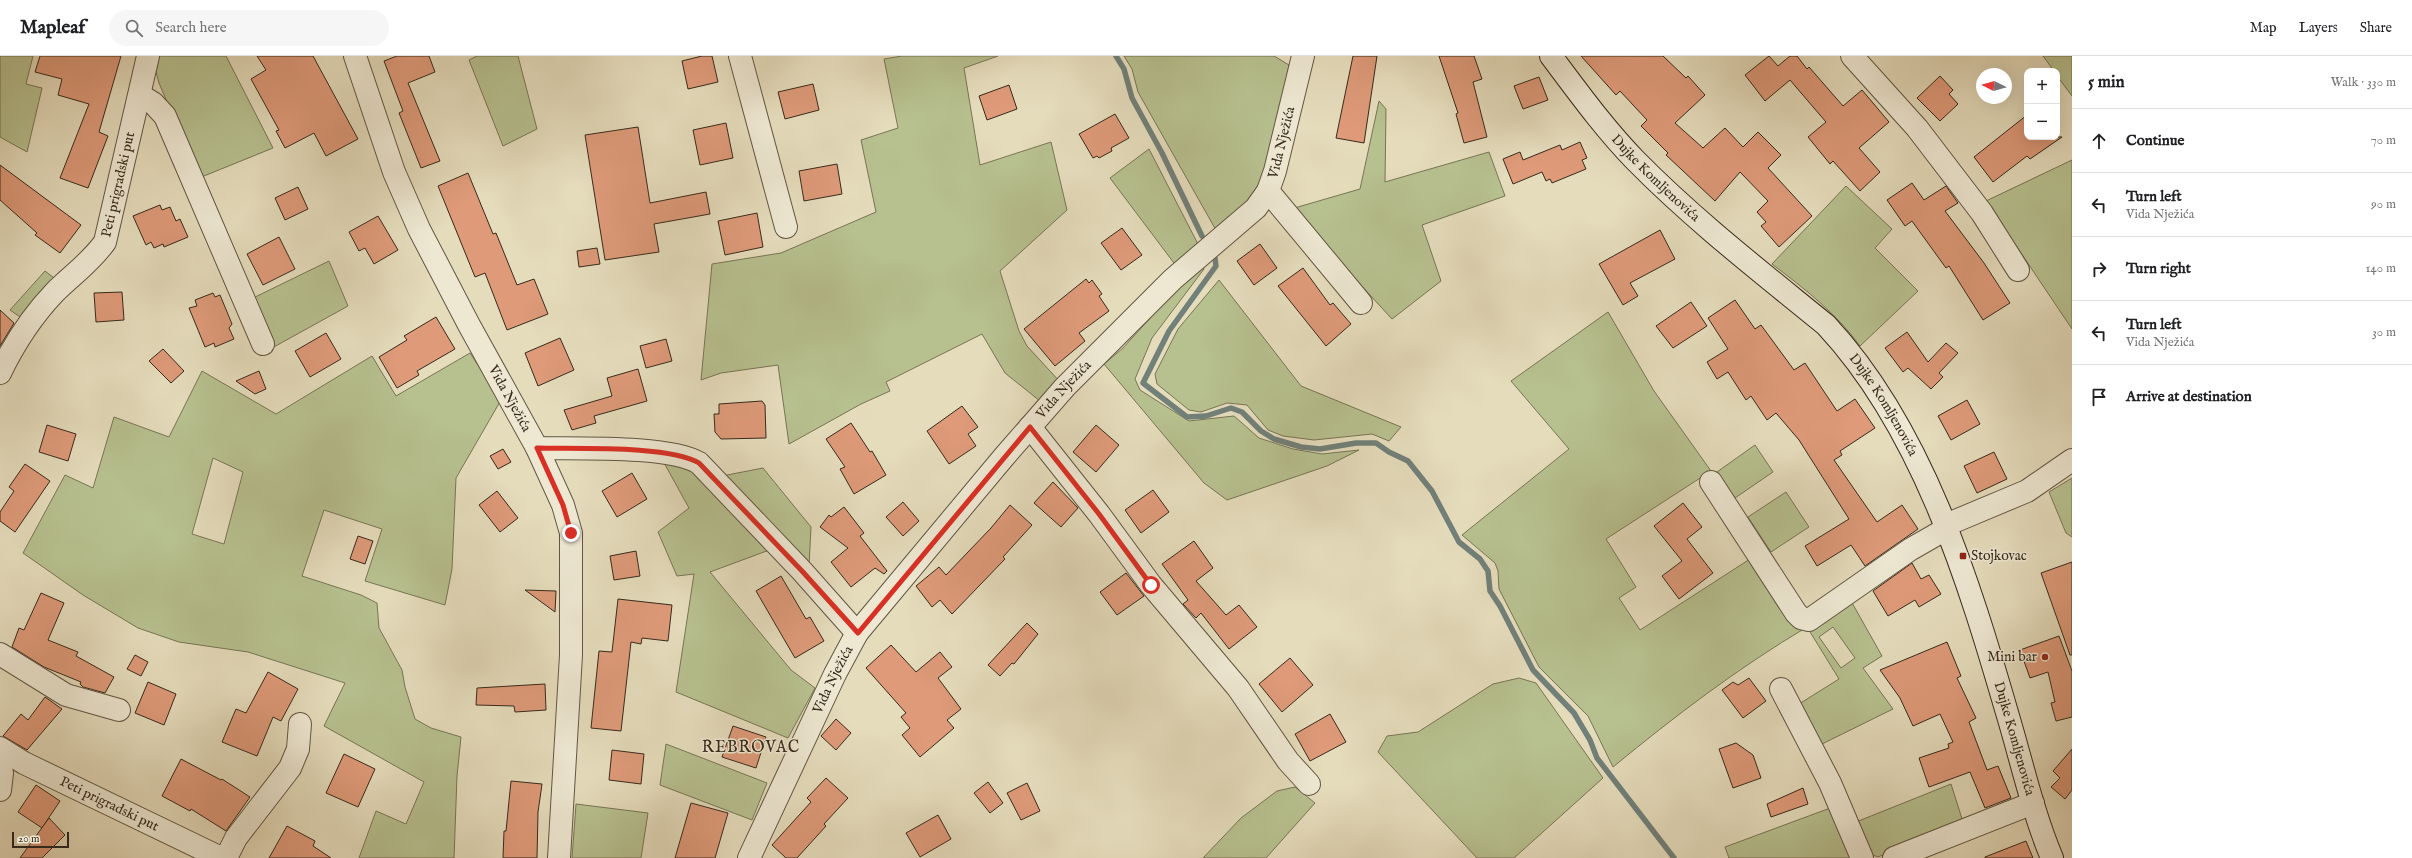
<!DOCTYPE html>
<meta charset="utf-8">
<style>
body{margin:0;font-family:"IM FELL English",serif;background:#f6f6f6;color:#202124}
.controls{position:absolute;right:12px;top:12px;display:grid;overflow:hidden;border-radius:8px;box-shadow:0 4px 16px #0002}
.controls button{width:36px;height:36px;display:grid;place-items:center;padding:0;border:0;border-bottom:1px solid #e0e0e0;background:#fff;color:#202124;font:20px sans-serif}
.compass{position:absolute;left:1976px;top:12px;width:36px;height:36px;border-radius:50%;background:#fff;box-shadow:0 4px 16px #0002;rotate:276deg}
.scale{position:absolute;left:12px;bottom:10px;width:57px;box-sizing:border-box;padding-left:4px;border:2px solid #372a1b;border-top:0;font-size:11px;line-height:14px;white-space:nowrap;color:#372a1b;-webkit-text-stroke:3px #eee8d3;paint-order:stroke}
.stop{position:absolute;width:12px;height:12px;margin:-9px;border:3px solid #d93025;border-radius:50%;background:#fff}
.stop.end{background:#d93025;border-color:#fff;box-shadow:0 1px 4px #0008}
.list{margin:0;padding:0;list-style:none}
h2{display:flex;justify-content:space-between;align-items:center;height:52px;margin:0;padding:0 16px;font-size:17px}
h2 small{font-size:13px;font-weight:400;color:#757577}
.list li{display:grid;grid-template-columns:26px 1fr auto;gap:12px;align-items:center;box-sizing:border-box;height:64px;padding:0 16px;border-top:1px solid #e0e0e0}
.list b{display:block;font-size:15px;white-space:nowrap}
.list p{margin:0;font-size:13px;white-space:nowrap;color:#757577}
.list em{font-size:13px;font-style:normal;color:#757577}
.icon{flex:none;width:22px;height:22px;fill:none;stroke:currentColor;stroke-width:2;stroke-linecap:round;stroke-linejoin:round}
.map{position:relative;flex:none;width:2072px;height:802px;overflow:hidden}
header{display:flex;align-items:center;gap:24px;box-sizing:border-box;height:56px;padding:0 20px;background:#fff;border-bottom:1px solid #e0e0e0}
header strong{font-size:19px}
nav{display:flex;gap:22px;margin-inline-start:auto;font-size:14px}
.search{width:280px;height:36px;background:#f6f6f6;display:flex;align-items:center;gap:10px;box-sizing:border-box;padding:0 14px;border-radius:22px;color:#757577;font-size:15px}
main{display:flex}
aside{flex:1;background:#fff}
.map>svg:first-child{display:block}
.green{fill:#b7c08f;stroke:#777555;fill-rule:evenodd}
.lines{fill:none;stroke-linecap:round;stroke-linejoin:round}
.stream{stroke:#718079;stroke-width:5.5}
.building{fill:#de9a79;stroke:#372a1b}
.street-casing{stroke:#625643;stroke-width:24}
.secondary-casing{stroke:#372a1b;stroke-width:24}
.street{stroke:#eee8d3;stroke-width:22}
.secondary{stroke:#eee8d3;stroke-width:22}
.route{stroke:#d93025;stroke-width:5}
.poi-dot{fill:#8f2418;stroke:#eee8d3;stroke-width:1.5}
.labels{text-anchor:middle;dominant-baseline:central;stroke-width:3;stroke-linejoin:round;paint-order:stroke}
.street-label{font-size:14px;fill:#372a1b;stroke:#eee8d3}
.poi-label{font-size:14px;fill:#372a1b;stroke:#eee8d3;text-anchor:start}
.quarter-label{font-size:16px;letter-spacing:1px;fill:#372a1b;stroke:#eee8d3}
</style>
<header>
<strong>Mapleaf</strong>
<div class="search"><svg class="icon" aria-label="search" viewBox="0 0 24 24"><circle cx="10" cy="10" r="6"/><path d="M15 15l6 6"/></svg>Search here</div>
<nav><a>Map</a><a>Layers</a><a>Share</a></nav>
</header>
<main>
<div class="map">
<svg width="2072" height="802" viewBox="0 0 2072 802">
<rect width="100%" height="100%" fill="#e5dcbc"/>
<filter id="stains"><feTurbulence type="fractalNoise" baseFrequency=".005" numOctaves="4"/><feColorMatrix values="0 0 0 0 .2 0 0 0 0 .09 0 0 0 0 .02 0 0 0 .5 -.17"/></filter>
<radialGradient id="worn" r=".72"><stop offset=".6" stop-color="#630" stop-opacity="0"/><stop offset="1" stop-color="#630" stop-opacity=".3"/></radialGradient>
<!-- green -->
<g class="green">
<path d="M0,0H33L26,28L42,32L27,96L0,81Z"/>
<path d="M159,0H226L273,92L199,122L159,27L156,16Z"/>
<path d="M477,0H518L537,73L503,90L469,4Z"/>
<path d="M902,0H998L964,12L980,109L1051,86L1067,154L1000,215L1019,275L1027,290L1061,327L1040,345L1005,317L982,278L886,326L890,335L861,348L789,388L778,309L721,317L701,324L712,208L781,197L876,156L861,84L898,72L884,3Z"/>
<path d="M1124,0H1274L1289,9C1279,60 1276,113 1242,154C1236,162 1225,169 1217,176L1138,36L1132,13Z"/>
<path d="M2043,0H2072V40L2057,20V15H2054Z"/>
<path d="M1379,45L1386,53L1385,126L1489,96L1505,140L1422,169L1441,225L1392,263L1291,153L1360,133Z"/>
<path d="M1149,93L1200,192L1177,211L1110,122Z"/>
<path d="M2072,104V273L1986,145Z"/>
<path d="M1846,130L1892,173L1875,192L1918,235L1860,290C1836,257 1805,233 1772,208Z"/>
<path d="M329,205L348,250L272,292L249,244Z"/>
<path d="M1200,207L1204,213L1152,282L1135,323L1140,334L1189,365L1234,360L1259,382L1293,393L1322,398L1359,394L1327,410L1227,444L1204,427L1104,308L1123,292Z"/>
<path d="M45,215L58,225L26,265L10,254Z"/>
<path d="M1219,224L1301,330L1401,371L1389,385L1372,378L1314,384L1283,380L1268,374L1247,349L1227,347L1201,356L1189,354L1157,328L1155,318L1178,273Z"/>
<path d="M1608,256L1654,335L1711,415L1606,483L1636,531L1619,542L1640,574L1750,503L1788,561L1851,545L1882,600L1863,612L1893,653L1822,688L1799,648L1839,623L1807,571C1738,612 1675,660 1613,711L1588,660L1539,611L1499,533L1498,515L1495,507L1462,479L1569,393L1511,325ZM1833,571L1855,602L1841,612L1819,581Z"/>
<path d="M470,297L501,344L456,422L452,513L445,549L365,525L382,473L324,454L302,520L361,539L377,547L379,572L402,614L405,631L415,663L431,672L461,681L457,720L454,802H359L376,755L406,768L424,726L324,670L345,627L248,596L179,586L138,572L83,539L23,497L65,419L93,432L114,361L169,381L202,315L276,358L372,300L396,340ZM213,402L243,416L224,488L192,478Z"/>
<path d="M1755,389L1773,416L1735,442L1717,416Z"/>
<path d="M663,405L692,414L772,493L710,516L791,614L815,632L788,682L676,636L694,518L677,520L658,476L689,452Z"/>
<path d="M763,412L811,471L809,511L722,420Z"/>
<path d="M2072,422V481L2066,477L2049,436Z"/>
<path d="M1786,436L1809,471L1771,496L1748,461Z"/>
<path d="M1519,622L1536,627L1603,722L1514,802H1477L1378,696L1387,680L1418,676L1493,628Z"/>
<path d="M666,688L767,727L752,764L660,729Z"/>
<path d="M1951,728L1963,766L1878,801L1868,797L1856,766Z"/>
<path d="M1295,731L1315,747L1266,802H1203L1241,762L1277,735Z"/>
<path d="M576,748L648,757L641,802H572Z"/>
<path d="M1833,751L1852,802H1729L1725,791Z"/>
</g>
<g class="lines">
<!-- stream -->
<g class="stream">
<path d="M1116,0L1124,13L1132,42L1162,97L1202,180"/>
<path d="M1215,202L1216,210L1169,275L1143,327L1187,361L1206,360L1231,352L1242,356L1261,375L1274,383L1301,391L1320,393L1356,387H1376L1389,396L1408,405L1432,435L1459,486L1480,503L1488,515L1490,535L1500,550L1533,614L1574,657L1590,684L1597,702L1674,802"/>
</g>
</g>
<!-- building -->
<g class="building">
<path d="M40,0H121L99,76L108,80L88,132L60,122L89,48L58,39L62,23L35,16Z"/>
<path d="M257,0H313L358,83L326,100L314,77L285,92L276,75L279,74L251,23L266,14Z"/>
<path d="M397,0H429L435,16L408,27L440,105L421,112L399,57L403,55L384,5Z"/>
<path d="M702,0H712L718,26L688,33L682,5Z"/>
<path d="M1353,0H1377L1364,87L1336,82Z"/>
<path d="M1439,0H1474L1482,23L1473,26L1487,81L1464,87L1456,58L1458,57Z"/>
<path d="M1581,0H1663L1686,22L1688,20L1705,39L1675,67L1703,92L1725,72L1743,91L1758,76L1781,99L1768,112L1812,160L1779,191L1761,170L1766,166L1757,156L1768,145L1740,116L1715,145L1666,99L1668,97L1641,70L1647,64L1620,35L1616,39Z"/>
<path d="M1769,0L1778,10L1790,0H1797L1807,13L1809,11L1843,50L1862,34L1889,66L1859,92L1880,116L1860,135L1833,105L1830,108L1808,81L1826,66L1790,24L1765,45L1745,19Z"/>
<path d="M1940,20L1953,34L1949,38L1958,48L1940,65L1917,42Z"/>
<path d="M1539,21L1548,44L1523,53L1514,30Z"/>
<path d="M813,28L819,54L785,63L778,36Z"/>
<path d="M1009,29L1017,53L987,64L979,40Z"/>
<path d="M1115,58L1129,82L1111,92L1112,95L1099,102L1097,100L1093,102L1079,78Z"/>
<path d="M2027,59V81H2062L2030,103L2027,100L1993,126L1974,101Z"/>
<path d="M726,67L733,102L700,109L693,74Z"/>
<path d="M638,71L650,147L706,136L710,158L654,168L659,196L605,204L585,79Z"/>
<path d="M1580,86L1587,102L1582,104L1586,113L1552,127L1550,123L1546,125L1542,116L1513,128L1503,103L1520,96L1523,104L1560,89L1562,94Z"/>
<path d="M837,108L842,138L804,145L799,115Z"/>
<path d="M0,109L81,169L60,197L35,179L37,177L0,144Z"/>
<path d="M468,117L493,178L496,177L517,229L534,223L548,258L507,274L485,217L475,221L438,130Z"/>
<path d="M1912,127L1924,144L1946,130L1958,147L1945,155L1984,207L2010,247L1983,264L1949,210L1946,212L1912,165L1905,170L1887,144Z"/>
<path d="M298,131L308,153L285,164L275,142Z"/>
<path d="M160,149L162,154L170,151L176,165L180,163L188,181L164,191L163,188L154,192L151,186L146,189L133,160Z"/>
<path d="M757,157L763,191L725,199L718,165Z"/>
<path d="M378,160L398,194L374,208L365,192L359,195L349,176Z"/>
<path d="M1122,172L1142,199L1121,214L1101,187Z"/>
<path d="M1660,174L1675,203L1630,227L1638,240L1623,249L1599,208Z"/>
<path d="M279,181L295,213L263,229L247,198Z"/>
<path d="M1260,188L1277,212L1254,229L1237,205Z"/>
<path d="M597,192L600,208L579,211L577,195Z"/>
<path d="M1303,212L1330,249L1333,247L1351,268L1326,290L1278,230Z"/>
<path d="M1086,223L1089,227L1092,224L1102,238L1099,240L1109,255L1079,277L1085,285L1055,310L1024,273Z"/>
<path d="M122,236L124,264L96,266L94,237Z"/>
<path d="M213,237L215,241L220,239L232,268L229,272L234,283L215,291L214,287L205,291L189,252L197,250L195,244Z"/>
<path d="M1735,244L1755,273L1761,269L1794,314L1805,307L1837,355L1855,343L1875,372L1840,395L1842,399L1834,404L1877,466L1902,449L1918,473L1865,510L1851,489L1817,510L1805,490L1849,463L1799,384L1776,357L1767,364L1751,340L1746,344L1728,316L1717,323L1707,306L1728,293L1708,262Z"/>
<path d="M1691,246L1707,270L1673,292L1656,270Z"/>
<path d="M0,254L14,267L0,290Z"/>
<path d="M436,261L455,293L417,315L419,319L397,332L379,301L407,284L404,280Z"/>
<path d="M1907,276L1928,306L1946,287L1958,297L1939,317L1943,321L1931,333L1908,312L1903,316L1885,292Z"/>
<path d="M326,277L341,303L310,321L295,295Z"/>
<path d="M560,282L574,314L538,330L525,297Z"/>
<path d="M666,283L672,305L646,312L640,290Z"/>
<path d="M163,293L184,315L171,327L149,305Z"/>
<path d="M638,313L647,345L594,360L596,367L572,374L564,354L612,340L607,322Z"/>
<path d="M259,315L266,333L255,338L236,325Z"/>
<path d="M1967,344L1980,368L1951,384L1938,360Z"/>
<path d="M762,345L765,349L766,382L721,383L715,376L714,358H719V348Z"/>
<path d="M962,350L978,371L968,378L976,390L949,408L927,375Z"/>
<path d="M851,367L870,396L872,395L886,419L854,438L840,413L845,411L826,383Z"/>
<path d="M47,369L76,378L68,405L39,396Z"/>
<path d="M1096,369L1119,389L1096,416L1073,396Z"/>
<path d="M503,393L511,406L498,413L490,400Z"/>
<path d="M1994,396L2007,423L1977,437L1964,410Z"/>
<path d="M25,408L50,425L15,476L0,465V456L14,435L9,431Z"/>
<path d="M632,417L647,443L617,461L602,435Z"/>
<path d="M1053,426L1078,452L1061,471L1034,447Z"/>
<path d="M1153,434L1169,456L1141,477L1125,454Z"/>
<path d="M497,435L518,462L500,476L479,449Z"/>
<path d="M903,446L919,465L903,480L886,461Z"/>
<path d="M1683,447L1702,471L1687,483L1713,517L1679,543L1662,520L1682,505L1654,470Z"/>
<path d="M1010,449L1032,469L1003,501L1005,503L952,558L940,544L932,551L916,530L939,511L946,519L991,472Z"/>
<path d="M844,451L864,477L860,480L887,515L884,518L875,512L851,531L831,506L848,492L820,471L829,459L831,461Z"/>
<path d="M358,480L373,485L365,508L350,503Z"/>
<path d="M1194,485L1213,512L1196,525L1226,559L1239,549L1257,571L1229,593L1201,557L1196,562L1183,548L1188,544L1162,508Z"/>
<path d="M636,495L640,520L614,524L610,500Z"/>
<path d="M2072,506V599H2070L2041,517Z"/>
<path d="M1912,507L1921,523L1929,519L1941,538L1919,551L1915,544L1888,560L1873,535Z"/>
<path d="M1126,517L1144,540L1117,559L1100,536Z"/>
<path d="M781,520L806,563L810,561L824,585L795,602L756,535Z"/>
<path d="M525,534L556,535L555,556Z"/>
<path d="M41,537L64,547L48,584L78,596L76,600L114,621L105,637L83,631L80,628L81,626L44,611L12,591L19,572L24,574Z"/>
<path d="M618,543L672,549L668,585L642,582L641,588L631,586L621,675L591,672L599,595L612,596Z"/>
<path d="M1027,567L1038,578L1014,608L1012,607L1000,620L988,609Z"/>
<path d="M2059,580L2072,615V661L2056,665L2051,647L2055,646L2048,616L2030,622L2020,594Z"/>
<path d="M1947,586L1961,620L1957,622L1976,662L1969,666L1987,714L1998,710L2011,742L1985,752L1970,716L1929,731L1919,702L1949,692L1948,688L1953,686L1940,658L1913,670L1900,642L1880,614Z"/>
<path d="M891,589L916,616L940,596L952,611L938,622L961,653L947,664L954,672L920,701L902,679L910,672L901,661L906,657L866,612Z"/>
<path d="M135,599L148,606L141,620L127,613Z"/>
<path d="M1290,602L1313,629L1282,656L1259,628Z"/>
<path d="M268,616L298,633L281,665L273,661L257,700L222,686L236,653L246,657Z"/>
<path d="M1749,622L1766,645L1743,662L1722,634L1733,626L1738,629Z"/>
<path d="M148,626L176,638L164,669L135,657Z"/>
<path d="M545,628L546,654L515,656L514,650L476,649L477,632Z"/>
<path d="M45,641L62,653L27,694L3,680L21,658L28,664Z"/>
<path d="M1330,658L1346,686L1310,705L1295,678Z"/>
<path d="M836,663L851,677L836,694L821,680Z"/>
<path d="M733,670L766,681L756,712L722,701Z"/>
<path d="M1736,687L1753,699L1761,722L1733,732L1719,693Z"/>
<path d="M2072,693V734L2065,743L2051,731L2060,722L2053,715Z"/>
<path d="M612,694L644,698L641,728L609,724Z"/>
<path d="M344,698L375,713L358,751L326,737Z"/>
<path d="M181,703L221,724L222,723L250,741L226,775L191,753L190,755L162,740Z"/>
<path d="M826,722L848,742L824,768L826,770L797,802H786L772,789L811,746L807,742Z"/>
<path d="M511,725L542,728L538,756L537,802H503L504,775H506Z"/>
<path d="M988,726L1003,747L990,757L974,737Z"/>
<path d="M1027,727L1040,755L1021,764L1007,737Z"/>
<path d="M36,729L60,745L42,772L18,756Z"/>
<path d="M1803,732L1808,748L1771,761L1767,748Z"/>
<path d="M691,747L728,757L715,802H675Z"/>
<path d="M938,759L951,783L920,801L906,777Z"/>
<path d="M49,762L65,779L42,802H20Z"/>
<path d="M287,770L315,785L313,790L331,802H269Z"/>
<path d="M2026,785L2033,802H1985V801Z"/>
</g>
<g class="lines">
<defs>
<g id="street">
<path id="s1" d="M355,0L394,116L419,173L469,269L537,392L563,449L571,477V599L559,802"/>
<path d="M740,0L786,171"/>
<path d="M1852,0L1917,72L1982,157L2018,214"/>
<path d="M140,39L153,47L165,60L263,288"/>
<path d="M1268,135L1361,247"/>
<path id="s2" d="M0,317C14,288 32,260 55,236C71,220 91,206 105,186L148,0"/>
<path d="M1030,371L1099,458L1151,529L1238,632L1288,705L1309,728"/>
<path d="M537,392C575,393 669,389 699,407L802,515L857,577"/>
<path d="M1711,426L1796,557L1801,562L1809,564L1911,493L1946,473L1953,466L2027,435L2072,404"/>
<path d="M0,598L66,639L119,654"/>
<path d="M1781,633L1830,727L1862,802"/>
<path id="s3" d="M0,692L24,707L221,802"/>
<path d="M0,709L2,717L0,734"/>
<path d="M226,802L236,782L290,712L298,693L300,668"/>
<path id="s4" d="M749,802L835,618L857,577L1003,402L1065,331L1173,223L1256,152L1268,135L1275,115L1303,0"/>
<path d="M1894,802L2033,747"/>
</g>
<g id="secondary">
<path id="s5" d="M1551,0C1578,36 1604,72 1635,104C1694,164 1761,216 1826,269C1923,373 1969,526 2008,660C2022,707 2033,757 2052,802"/>
</g>
</defs>
<!-- street casing -->
<use href="#street" class="street-casing"/>
<!-- secondary casing -->
<use href="#secondary" class="secondary-casing"/>
<!-- street -->
<use href="#street" class="street"/>
<!-- secondary -->
<use href="#secondary" class="secondary"/>
</g>
<g class="lines">
<!-- route -->
<path class="route" d="M571,477L563,449L537,392C575,393 670,389 699,407L802,515L858,577L1030,371L1099,458L1151,529"/>
</g>
<!-- markers -->
<g class="poi-dot">
<rect x="1959" y="496" width="8" height="8" rx="2"/>
<circle cx="2045" cy="601" r="4"/>
</g>
<g class="labels">
<!-- street labels -->
<g class="street-label">
<text stroke="none"><textPath href="#s4" startOffset="905">Vida Nježića</textPath></text>
<text stroke="none"><textPath href="#s5" startOffset="161">Dujke Komljenovića</textPath></text>
<text stroke="none"><textPath href="#s2" startOffset="228">Peti prigradski put</textPath></text>
<text stroke="none"><textPath href="#s4" startOffset="569">Vida Nježića</textPath></text>
<text stroke="none"><textPath href="#s1" startOffset="377">Vida Nježića</textPath></text>
<text stroke="none"><textPath href="#s5" startOffset="485">Dujke Komljenovića</textPath></text>
<text stroke="none"><textPath href="#s4" startOffset="197">Vida Nježića</textPath></text>
<text stroke="none"><textPath href="#s5" startOffset="845">Dujke Komljenovića</textPath></text>
<text stroke="none"><textPath href="#s3" startOffset="123">Peti prigradski put</textPath></text>
</g>
<!-- poi labels -->
<g class="poi-label">
<text x="1971" y="500">Stojkovac</text>
<text x="2037" y="601" text-anchor="end">Mini bar</text>
</g>
<!-- quarter labels -->
<g class="quarter-label">
<text x="751" y="692">REBROVAC</text>
</g>
</g>
<rect width="100%" height="100%" filter="url(#stains)"/>
<rect width="100%" height="100%" fill="url(#worn)"/>
</svg>
<div class="controls">
<button>+</button>
<button>−</button>
</div>
<svg class="compass" viewBox="-18 -18 36 36"><path d="M0-13l5 13h-10z" fill="#e53935"/><path d="M0 13l5-13h-10z" fill="#757577"/></svg>
<div class="scale">20 m</div>
<div class="stop" style="left:1151px;top:529px"></div>
<div class="stop end" style="left:571px;top:477px"></div>
</div>
<aside>
<h2>5 min<small>Walk · 330 m</small></h2>
<ul class="list">
<li><svg class="icon" aria-label="ahead" viewBox="0 0 24 24"><path d="M12 20V5M6 11l6-6 6 6"/></svg><div><b>Continue</b></div><em>70 m</em></li>
<li><svg class="icon" aria-label="left" viewBox="0 0 24 24"><path d="M17 20v-9H6M10 6l-5 5 5 5"/></svg><div><b>Turn left</b><p>Vida Nježića</p></div><em>90 m</em></li>
<li><svg class="icon" aria-label="right" viewBox="0 0 24 24"><path d="M7 20v-9h11M14 6l5 5-5 5"/></svg><div><b>Turn right</b></div><em>140 m</em></li>
<li><svg class="icon" aria-label="left" viewBox="0 0 24 24"><path d="M17 20v-9H6M10 6l-5 5 5 5"/></svg><div><b>Turn left</b><p>Vida Nježića</p></div><em>30 m</em></li>
<li><svg class="icon" aria-label="arrive" viewBox="0 0 24 24"><path d="M6 21V4h12l-3 4 3 4H6"/></svg><div><b>Arrive at destination</b></div></li>
</ul>
</aside>
</main>
